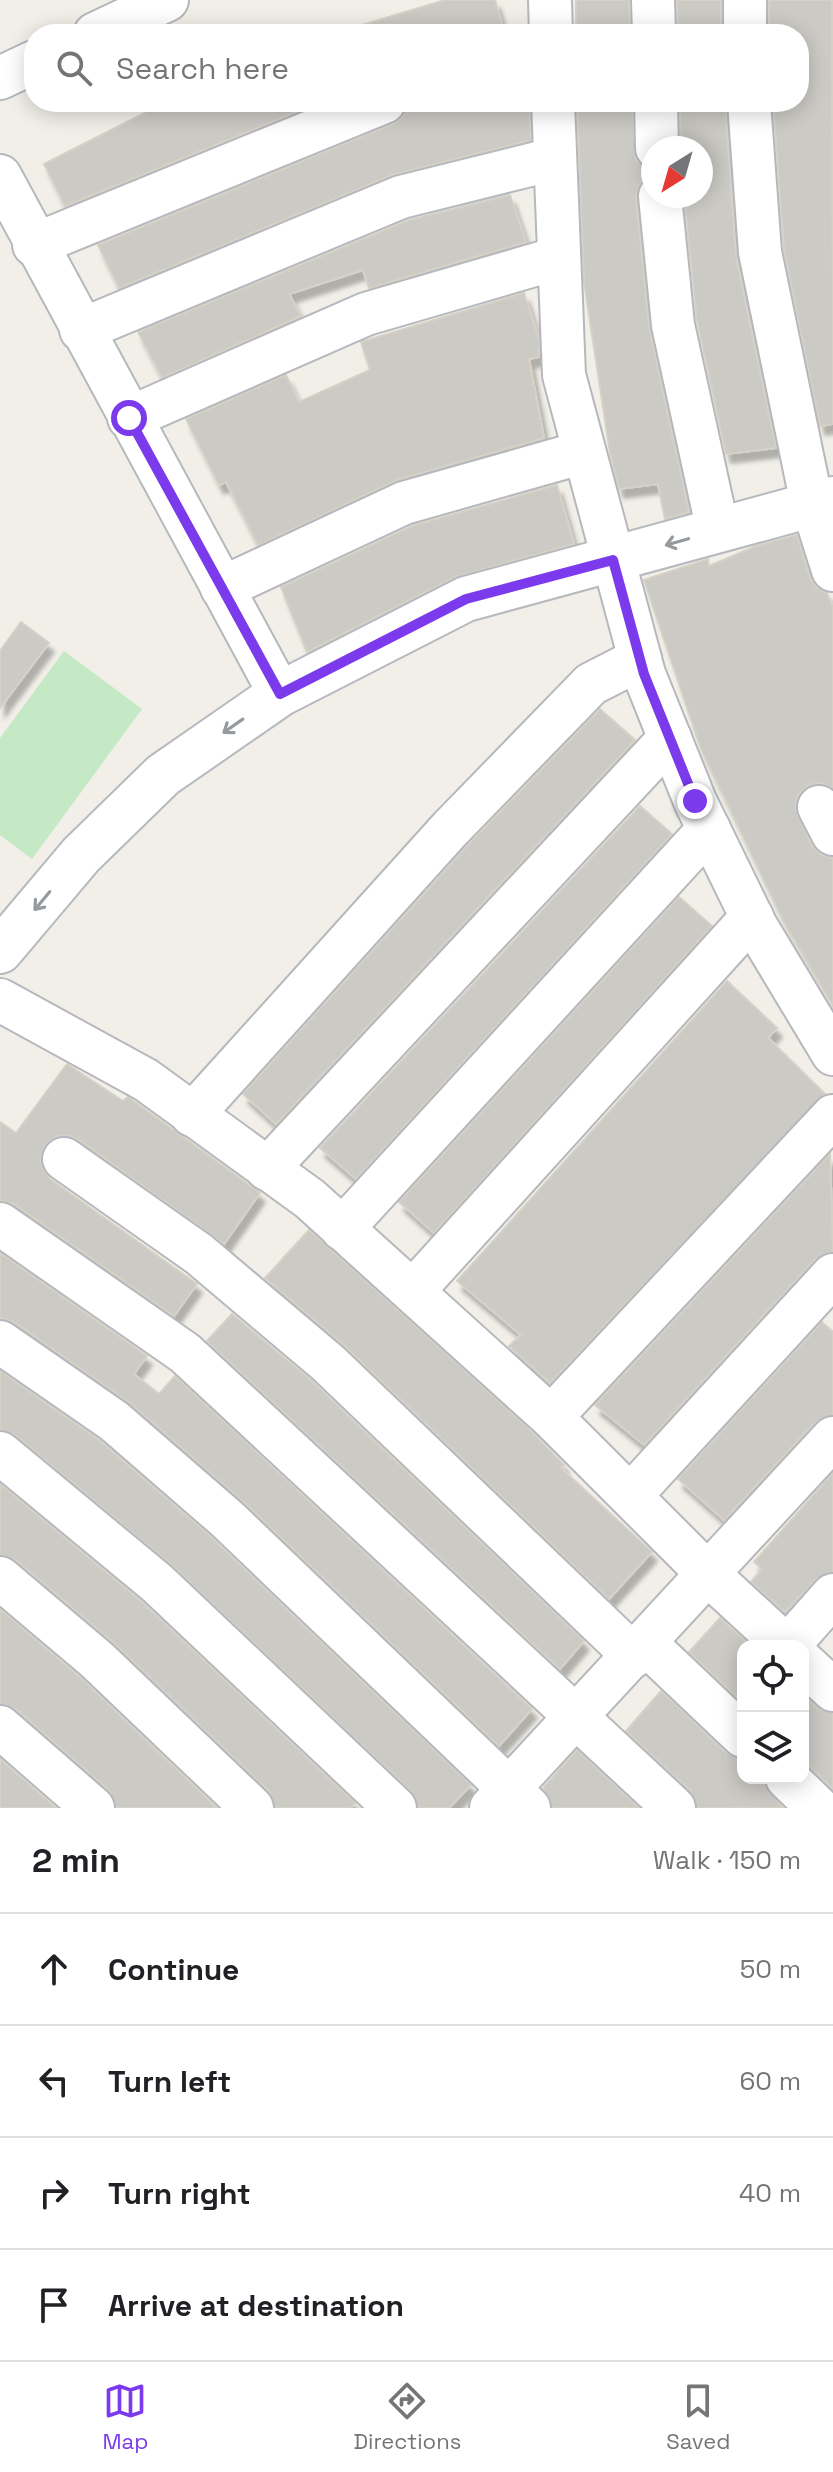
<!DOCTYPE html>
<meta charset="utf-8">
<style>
body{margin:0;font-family:"Space Grotesk",sans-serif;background:#f2f2f2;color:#202124}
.controls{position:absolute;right:24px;bottom:24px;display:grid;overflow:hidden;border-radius:16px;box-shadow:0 4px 20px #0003}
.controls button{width:72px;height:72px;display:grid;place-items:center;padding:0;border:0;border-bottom:2px solid #e0e0e0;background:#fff;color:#202124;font:40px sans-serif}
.compass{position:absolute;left:641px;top:136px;width:72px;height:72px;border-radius:50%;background:#fff;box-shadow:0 4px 20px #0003;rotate:217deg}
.stop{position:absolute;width:24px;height:24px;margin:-18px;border:6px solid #7c3aed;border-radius:50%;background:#fff}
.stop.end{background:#7c3aed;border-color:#fff;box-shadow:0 2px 8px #0008}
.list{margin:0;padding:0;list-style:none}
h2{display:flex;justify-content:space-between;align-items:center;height:104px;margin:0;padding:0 32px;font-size:34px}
h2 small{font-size:26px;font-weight:400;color:#757577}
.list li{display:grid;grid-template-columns:52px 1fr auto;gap:24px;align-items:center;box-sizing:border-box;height:112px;padding:0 32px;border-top:2px solid #e0e0e0}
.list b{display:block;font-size:30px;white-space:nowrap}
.list em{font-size:26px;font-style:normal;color:#757577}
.icon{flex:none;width:44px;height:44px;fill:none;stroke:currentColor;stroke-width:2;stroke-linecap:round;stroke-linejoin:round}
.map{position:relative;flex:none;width:833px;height:1808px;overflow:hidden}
.search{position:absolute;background:#fff;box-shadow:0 4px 20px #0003;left:24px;right:24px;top:24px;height:88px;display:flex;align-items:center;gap:20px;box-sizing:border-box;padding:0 28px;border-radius:32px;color:#757577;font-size:30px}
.sheet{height:552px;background:#fff}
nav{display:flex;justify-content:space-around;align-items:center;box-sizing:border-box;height:112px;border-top:2px solid #e0e0e0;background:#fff;font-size:22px;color:#757577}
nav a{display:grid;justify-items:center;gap:4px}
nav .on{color:#7c3aed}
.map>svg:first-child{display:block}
.green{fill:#c5e8c5}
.building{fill:#cccac5;stroke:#d6d1c6;stroke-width:2;filter:url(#shadow)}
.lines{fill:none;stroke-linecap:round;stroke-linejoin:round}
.street-casing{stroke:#b5b8bc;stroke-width:46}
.secondary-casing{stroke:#b6babf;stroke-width:48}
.street{stroke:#fff;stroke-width:42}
.secondary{stroke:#fff;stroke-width:44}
.oneway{stroke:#979a9d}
.route{stroke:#7c3aed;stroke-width:10}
</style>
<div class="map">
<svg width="833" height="1808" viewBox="0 0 833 1808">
<defs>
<filter id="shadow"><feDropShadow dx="5" dy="9" stdDeviation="2" flood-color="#0004"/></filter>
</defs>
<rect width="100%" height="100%" fill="#f1efe8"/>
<!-- green -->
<path class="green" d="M64,651L142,709L32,859L0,835V738Z"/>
<!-- building -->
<g class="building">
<path d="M445,0H495L505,34H360L359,26Z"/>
<path d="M576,0H629L630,34H576Z"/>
<path d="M677,0H721V34H678Z"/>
<path d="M769,0H832L833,424L820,426L784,249L773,102H799V34H769Z"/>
<path d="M166,102H321L65,206L44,164Z"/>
<path d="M407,102H529L531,140L392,175L119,288L98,245L393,124L403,116Z"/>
<path d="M577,102H632L636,160L653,171L639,185L636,198L649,327L689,512L665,519L658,484L619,489L610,453L584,282Z"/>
<path d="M680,102H725L736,257L776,448L726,454L697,321L684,196H701V148H681Z"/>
<path d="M510,195L526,242L369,288L363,270L289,294L301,316L162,378L138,332L409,220Z"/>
<path d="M524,293L539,339V357L529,359L544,438L397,480L258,545L226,482L219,485L186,419L286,375L299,402L370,370L361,342Z"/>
<path d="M557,485L574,544L455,577L307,652L281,587L412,526Z"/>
<path d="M797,535L810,578L816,587L827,593L833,608V788L821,783L809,785L798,795L795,807L812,846L821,855L833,858V1006L784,922L701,749L644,580L708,559L709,566L756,546Z"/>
<path d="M21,622L49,643L0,708V651Z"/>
<path d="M600,709L635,740L276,1124L243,1094L468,845Z"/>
<path d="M640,806L672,834L356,1179L320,1148Z"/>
<path d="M679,897L712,926L434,1233L399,1202Z"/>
<path d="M727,981L777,1028L768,1038L825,1094L550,1383L509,1346L521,1335L457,1281Z"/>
<path d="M67,1064L123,1101L128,1097L260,1193L224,1244L78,1139L67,1135L55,1137L44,1146L40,1158L42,1168L50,1179L197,1284L174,1316L14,1204L0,1200V1122L16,1133Z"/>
<path d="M830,1154L833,1252L815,1259L644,1445L595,1405Z"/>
<path d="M309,1230L525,1425L564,1465L561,1468L652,1552L609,1599L345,1346L265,1278Z"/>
<path d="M0,1253L147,1356L134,1374L159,1394L175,1376L532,1709L499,1746L244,1502L130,1403L14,1322L0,1318Z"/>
<path d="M232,1314L312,1381L584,1641L560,1669L207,1341Z"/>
<path d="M822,1322L833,1332V1415L815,1422L724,1520L678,1479Z"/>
<path d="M0,1371L99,1440L211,1537L471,1785L449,1808H418L411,1791L173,1566L15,1435L0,1430Z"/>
<path d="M833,1473V1572L816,1579L785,1612L751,1582L762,1569L754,1562Z"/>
<path d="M0,1484L141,1601L355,1803L351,1808H275L269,1791L114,1643L16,1560L0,1555Z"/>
<path d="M0,1609L81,1678L217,1808H116L109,1790L16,1709L0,1704Z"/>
<path d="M720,1618L751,1646H743V1703L689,1652Z"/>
<path d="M661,1691L726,1753L743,1759V1778H760L783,1808H697L690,1790L626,1731Z"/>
<path d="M807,1698L817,1708L833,1713V1789L803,1760V1703Z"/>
<path d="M577,1750L639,1808H552L543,1788Z"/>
<path d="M0,1759L56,1808H0Z"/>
</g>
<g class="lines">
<defs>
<g id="street">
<path d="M550,0L551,34"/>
<path d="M653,0L654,34"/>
<path d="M95,34L167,0"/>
<path d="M745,34V0"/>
<path d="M0,78L34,62"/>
<path d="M553,102L564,375L644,674L695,801L756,926L833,1054"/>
<path d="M656,102L657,148"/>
<path d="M749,102L760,252L812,504L833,570"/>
<path d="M0,176L280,694"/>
<path d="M660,196L673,325L718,531"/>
<path d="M34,245L384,102"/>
<path d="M81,330L401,197L554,159"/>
<path d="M129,418L366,314L558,258"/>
<path d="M222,588L404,503L584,452"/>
<path d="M819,807L833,834"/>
<path d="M0,1000L146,1080L310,1199L551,1417L709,1575L786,1646"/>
<path d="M192,1115L450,829L591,684L640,659"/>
<path d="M64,1159L199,1254L328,1363L634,1656"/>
<path d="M267,1169L670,738"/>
<path d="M0,1224L185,1353L674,1808"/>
<path d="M342,1229L709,829"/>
<path d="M413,1291L752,917"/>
<path d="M0,1342L114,1421L227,1519L529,1808"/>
<path d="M551,1417L833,1116"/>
<path d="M0,1453L157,1583L395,1808"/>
<path d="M631,1495L833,1275"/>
<path d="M0,1578L97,1660L252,1808"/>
<path d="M646,1644L743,1736"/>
<path d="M788,1646L833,1595"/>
<path d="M803,1662L833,1690"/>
<path d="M0,1727L93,1808"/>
<path d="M787,1778L818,1808"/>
<path d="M491,1808L833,1438"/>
</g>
<path id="secondary" d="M0,951L81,855L163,775L280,694L466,599L833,499"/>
</defs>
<!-- street casing -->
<use href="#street" class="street-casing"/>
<!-- secondary casing -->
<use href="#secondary" class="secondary-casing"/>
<!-- street -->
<use href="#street" class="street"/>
<!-- secondary -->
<use href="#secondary" class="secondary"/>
</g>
<!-- one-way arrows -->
<defs><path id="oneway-shaft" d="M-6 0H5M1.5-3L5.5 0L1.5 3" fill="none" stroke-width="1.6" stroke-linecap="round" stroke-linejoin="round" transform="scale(2)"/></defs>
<g class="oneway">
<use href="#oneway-shaft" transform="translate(677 542) rotate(164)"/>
<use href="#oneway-shaft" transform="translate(233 726) rotate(145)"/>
<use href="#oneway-shaft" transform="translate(42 901) rotate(130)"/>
</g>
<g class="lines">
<!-- route -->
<path class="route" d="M129,418L280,694L466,599L613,560L644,674L695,801"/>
</g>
</svg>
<div class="controls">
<button><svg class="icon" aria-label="locate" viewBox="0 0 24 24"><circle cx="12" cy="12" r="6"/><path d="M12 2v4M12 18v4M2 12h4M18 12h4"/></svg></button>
<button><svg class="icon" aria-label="layers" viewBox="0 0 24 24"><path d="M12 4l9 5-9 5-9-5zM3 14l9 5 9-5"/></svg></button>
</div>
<svg class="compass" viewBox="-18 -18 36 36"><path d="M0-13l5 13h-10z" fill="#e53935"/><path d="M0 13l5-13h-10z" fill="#757577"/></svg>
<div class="stop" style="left:129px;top:418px"></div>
<div class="stop end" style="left:695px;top:801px"></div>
<div class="search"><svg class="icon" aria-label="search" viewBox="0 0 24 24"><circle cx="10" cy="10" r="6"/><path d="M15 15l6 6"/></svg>Search here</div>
</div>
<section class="sheet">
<h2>2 min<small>Walk · 150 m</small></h2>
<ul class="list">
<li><svg class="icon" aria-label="ahead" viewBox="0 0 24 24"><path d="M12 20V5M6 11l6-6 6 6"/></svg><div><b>Continue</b></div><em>50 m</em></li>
<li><svg class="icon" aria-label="left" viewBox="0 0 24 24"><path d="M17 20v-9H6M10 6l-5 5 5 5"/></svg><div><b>Turn left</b></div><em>60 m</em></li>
<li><svg class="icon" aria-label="right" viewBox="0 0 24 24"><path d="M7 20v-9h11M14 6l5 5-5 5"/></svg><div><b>Turn right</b></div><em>40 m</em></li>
<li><svg class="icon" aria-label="arrive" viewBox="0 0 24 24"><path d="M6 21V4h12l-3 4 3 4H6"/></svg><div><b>Arrive at destination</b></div></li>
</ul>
</section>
<nav>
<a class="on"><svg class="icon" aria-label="map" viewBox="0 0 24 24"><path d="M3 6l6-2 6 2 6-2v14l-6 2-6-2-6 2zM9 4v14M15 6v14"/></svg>Map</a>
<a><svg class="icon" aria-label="directions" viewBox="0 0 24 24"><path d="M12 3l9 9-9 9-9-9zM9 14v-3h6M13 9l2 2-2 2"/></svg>Directions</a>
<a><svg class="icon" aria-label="saved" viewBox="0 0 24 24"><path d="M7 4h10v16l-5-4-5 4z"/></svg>Saved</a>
</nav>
